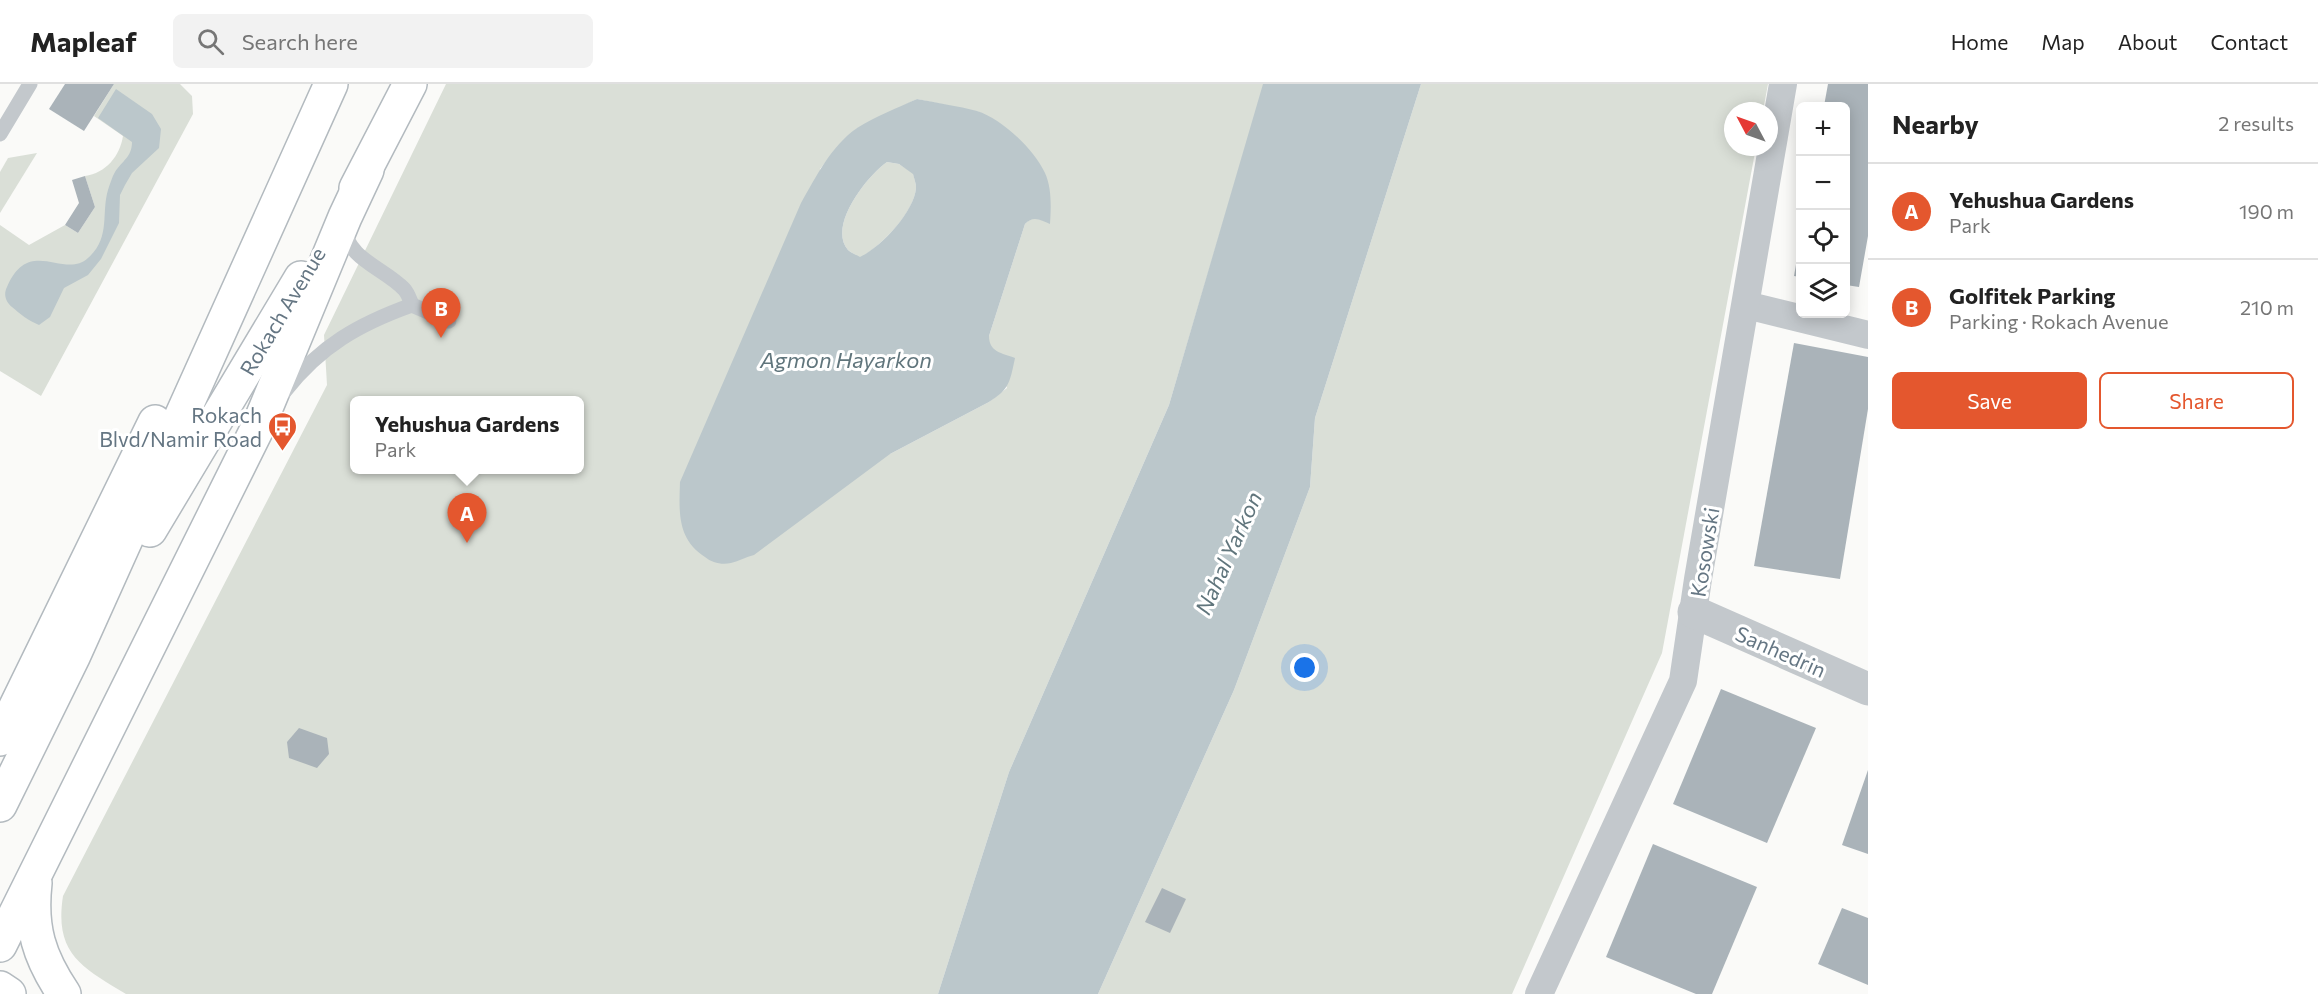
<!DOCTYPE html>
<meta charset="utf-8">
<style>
body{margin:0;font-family:Commissioner,sans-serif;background:#f2f2f2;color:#222}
.controls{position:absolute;right:18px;top:18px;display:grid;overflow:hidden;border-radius:9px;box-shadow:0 3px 15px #0003}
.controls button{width:54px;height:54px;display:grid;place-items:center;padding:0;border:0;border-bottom:2px solid #e0e0e0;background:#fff;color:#222;font:30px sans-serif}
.compass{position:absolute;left:1724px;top:18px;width:54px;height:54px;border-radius:50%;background:#fff;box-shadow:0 3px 15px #0003;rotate:311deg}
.you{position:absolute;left:1305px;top:584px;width:21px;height:21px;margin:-15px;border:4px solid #fff;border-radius:50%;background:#1a73e8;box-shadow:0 0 0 9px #1a73e833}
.badge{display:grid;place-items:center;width:39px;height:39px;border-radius:50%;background:#e4572e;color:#fff;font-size:20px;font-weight:700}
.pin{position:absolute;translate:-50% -50px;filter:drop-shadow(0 2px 3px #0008)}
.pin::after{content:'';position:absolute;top:32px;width:21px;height:18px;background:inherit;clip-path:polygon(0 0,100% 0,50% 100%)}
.popup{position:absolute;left:350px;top:312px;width:234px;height:78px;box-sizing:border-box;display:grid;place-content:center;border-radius:9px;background:#fff;filter:drop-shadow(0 2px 4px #0005);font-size:20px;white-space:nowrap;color:#767676}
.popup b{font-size:22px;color:#222}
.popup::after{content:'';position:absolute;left:50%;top:100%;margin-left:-12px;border:12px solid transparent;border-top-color:#fff}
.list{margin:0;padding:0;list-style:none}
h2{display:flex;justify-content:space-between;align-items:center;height:78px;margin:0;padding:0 24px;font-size:26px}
h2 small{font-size:20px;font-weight:400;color:#767676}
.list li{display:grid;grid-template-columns:39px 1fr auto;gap:18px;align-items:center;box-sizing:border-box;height:96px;padding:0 24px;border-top:2px solid #e0e0e0}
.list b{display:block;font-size:22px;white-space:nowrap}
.list p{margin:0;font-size:20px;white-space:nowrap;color:#767676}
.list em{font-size:20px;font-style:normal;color:#767676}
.actions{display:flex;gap:12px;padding:18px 24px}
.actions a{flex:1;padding:14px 0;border:2px solid #e4572e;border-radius:9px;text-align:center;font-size:21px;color:#e4572e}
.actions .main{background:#e4572e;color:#fff}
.icon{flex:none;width:33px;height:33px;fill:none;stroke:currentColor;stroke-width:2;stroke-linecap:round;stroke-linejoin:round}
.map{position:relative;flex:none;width:1868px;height:910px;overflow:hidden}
header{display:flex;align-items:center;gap:36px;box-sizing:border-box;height:84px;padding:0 30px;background:#fff;border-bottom:2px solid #e0e0e0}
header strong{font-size:28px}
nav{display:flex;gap:33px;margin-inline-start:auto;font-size:21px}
.search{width:420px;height:54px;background:#f2f2f2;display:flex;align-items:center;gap:15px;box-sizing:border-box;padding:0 21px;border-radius:9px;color:#767676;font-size:22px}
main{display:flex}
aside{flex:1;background:#fff}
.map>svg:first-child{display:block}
.green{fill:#dadfd7;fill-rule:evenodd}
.water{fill:#bbc7cb;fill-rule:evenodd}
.building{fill:#aab3b9}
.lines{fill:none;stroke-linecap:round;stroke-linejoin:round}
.secondary-casing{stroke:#b3babf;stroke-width:36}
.trunk-casing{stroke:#b4b9bd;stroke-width:36}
.service{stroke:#c3c8cc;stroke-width:15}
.minor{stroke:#c3c8cc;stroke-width:28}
.tertiary{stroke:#c3c8cc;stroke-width:33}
.secondary{stroke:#fff;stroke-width:33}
.trunk{stroke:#fff;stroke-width:33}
.labels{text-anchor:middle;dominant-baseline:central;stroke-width:6;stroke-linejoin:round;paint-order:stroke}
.street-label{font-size:21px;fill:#657683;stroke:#fff}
.poi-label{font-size:21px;fill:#657683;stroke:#fff;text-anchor:end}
.water-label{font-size:22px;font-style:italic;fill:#60757c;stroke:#fff}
</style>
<header>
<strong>Mapleaf</strong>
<div class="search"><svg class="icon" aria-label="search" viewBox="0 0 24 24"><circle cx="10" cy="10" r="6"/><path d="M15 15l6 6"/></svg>Search here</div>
<nav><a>Home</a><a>Map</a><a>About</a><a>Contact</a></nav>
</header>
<main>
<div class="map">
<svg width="1868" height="910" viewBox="0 0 1868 910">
<rect width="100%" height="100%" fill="#fafaf8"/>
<!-- green -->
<g class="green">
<path d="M114,0H180L192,12L193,30L41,312L0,287V141L29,161L65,141L78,149L95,123L85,92C106,89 120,72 123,52L94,32Z"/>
<path d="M446,0H1264L1169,321L1009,688L938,910H126C82,883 54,870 63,812L327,301L324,251ZM917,15L979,28L1003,42L1050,139C1041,136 1033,130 1025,140L989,252V258L1007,304L989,318L890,370L820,85L837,64L856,45ZM354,316H580V386H354Z"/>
<path d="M1421,0H1768L1763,27H1733V63H1756L1662,569L1512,910H1098L1234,606L1310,403L1315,334Z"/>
<path d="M37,69L0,129V88L8,74Z"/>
<path d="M887,78L899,80L913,89C914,94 916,99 916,104C914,129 881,162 860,174C857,171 851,169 848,166C827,142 868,91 887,78Z"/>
</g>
<!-- water -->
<g class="water">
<path d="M1263,0H1421L1315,334L1310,403L1234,606L1098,910H938L1009,688L1169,321Z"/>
<path d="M116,5L152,30L161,45L159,64L132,89L125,101L120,111L119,139L101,175L88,191L64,204L50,233L39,241C29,237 20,230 12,223C6,218 3,211 7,203C29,151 64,196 88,174C111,154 101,129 108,106C110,100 112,93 115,88C122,77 132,73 132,58L98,34Z"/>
<path d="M917,15C937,19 958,22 977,27C1002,35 1034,65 1045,89C1052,104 1051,124 1050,140C1041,136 1033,131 1025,140L989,252C989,268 1002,269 1015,274C1010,297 1010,305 989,318L890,370L754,471C746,473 739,477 731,479C722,481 712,479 705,473C677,455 679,428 680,398L801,119C816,93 831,62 857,44C876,32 897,24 917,15ZM887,78L899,80L913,90C914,94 916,99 916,104C914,128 881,163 860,173C857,171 851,169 848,166C827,142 868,91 887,78Z"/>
</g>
<!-- building -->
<g class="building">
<path d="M65,0H114L84,47L49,25Z"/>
<path d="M1828,0H1868V152L1859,203L1846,201V22H1824Z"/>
<path d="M85,92L95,123L78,149L65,141L79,119L72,96Z"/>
<path d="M1799,164H1800V193L1794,192Z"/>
<path d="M1794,259L1868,273V325L1840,495L1754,482Z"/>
<path d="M1721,605L1816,644L1767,759L1673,720Z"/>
<path d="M299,644L327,654L329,670L317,684L289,674L287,658Z"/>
<path d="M1868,686V770L1842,761Z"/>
<path d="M1653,760L1757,803L1712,910H1696L1606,873Z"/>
<path d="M1162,804L1186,815L1170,849L1145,838Z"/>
<path d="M1842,824L1868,834V901L1818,880Z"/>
</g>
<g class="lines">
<defs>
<g id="secondary">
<path d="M356,104L410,0"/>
<path d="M150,446L301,194"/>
<path d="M0,655L155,338"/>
<path d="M0,721L73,573L331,0"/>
<path d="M35,799C30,844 39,873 64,910"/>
<path d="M0,861L258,343L345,133L367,86"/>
<path d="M0,904L9,910"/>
</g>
<path id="trunk" d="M0,654L1,652"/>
</defs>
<!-- secondary casing -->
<use href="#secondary" class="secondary-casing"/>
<!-- trunk casing -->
<use href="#trunk" class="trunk-casing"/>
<!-- service -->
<g class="service">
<path d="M0,50L30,0"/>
<path d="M344,143C347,175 384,184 404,205C408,209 410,216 412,221"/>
<path d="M285,307C320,262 359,240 412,221L449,237"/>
</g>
<!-- minor -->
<g class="minor">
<path d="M1746,221L1868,251"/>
<path d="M1539,910L1683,597L1698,495L1783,0"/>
</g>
<!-- tertiary -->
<path class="tertiary" d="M1694,528L1868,605"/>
<!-- secondary -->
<use href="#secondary" class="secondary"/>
<!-- trunk -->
<use href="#trunk" class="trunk"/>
</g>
<!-- icons -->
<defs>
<symbol id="bus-pin" viewBox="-11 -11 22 30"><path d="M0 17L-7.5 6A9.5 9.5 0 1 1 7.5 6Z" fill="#e4572e" stroke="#fff"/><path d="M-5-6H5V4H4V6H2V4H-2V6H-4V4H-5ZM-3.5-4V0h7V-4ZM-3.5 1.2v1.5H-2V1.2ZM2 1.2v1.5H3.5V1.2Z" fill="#fff"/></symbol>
</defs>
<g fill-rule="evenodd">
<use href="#bus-pin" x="266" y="326" width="33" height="45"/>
</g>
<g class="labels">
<!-- street labels -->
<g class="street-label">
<text transform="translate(282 227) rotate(-59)">Rokach Avenue</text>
<text transform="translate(1704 468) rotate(-81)">Kosowski</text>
<text transform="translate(1781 567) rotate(24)">Sanhedrin</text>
</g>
<!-- poi labels -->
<g class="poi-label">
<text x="262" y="330">Rokach<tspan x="262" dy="24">Blvd/Namir Road</tspan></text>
</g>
<!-- water labels -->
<g class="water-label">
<text x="846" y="275">Agmon Hayarkon</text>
<text transform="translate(1228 469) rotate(-66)">Nahal Yarkon</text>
</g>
</g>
</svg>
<div class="controls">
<button>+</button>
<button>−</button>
<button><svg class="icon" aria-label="locate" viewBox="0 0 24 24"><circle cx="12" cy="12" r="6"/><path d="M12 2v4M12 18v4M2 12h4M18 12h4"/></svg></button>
<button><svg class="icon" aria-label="layers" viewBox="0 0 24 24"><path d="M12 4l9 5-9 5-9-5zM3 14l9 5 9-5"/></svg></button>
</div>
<svg class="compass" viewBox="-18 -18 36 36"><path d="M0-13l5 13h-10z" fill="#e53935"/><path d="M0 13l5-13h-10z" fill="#767676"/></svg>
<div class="you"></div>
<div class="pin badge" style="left:467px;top:459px">A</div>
<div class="popup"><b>Yehushua Gardens</b>Park</div>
<div class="pin badge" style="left:441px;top:254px">B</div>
</div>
<aside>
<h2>Nearby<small>2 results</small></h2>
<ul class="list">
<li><span class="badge">A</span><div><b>Yehushua Gardens</b><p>Park</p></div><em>190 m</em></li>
<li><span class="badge">B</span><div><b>Golfitek Parking</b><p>Parking · Rokach Avenue</p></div><em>210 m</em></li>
</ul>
<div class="actions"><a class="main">Save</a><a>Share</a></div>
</aside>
</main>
